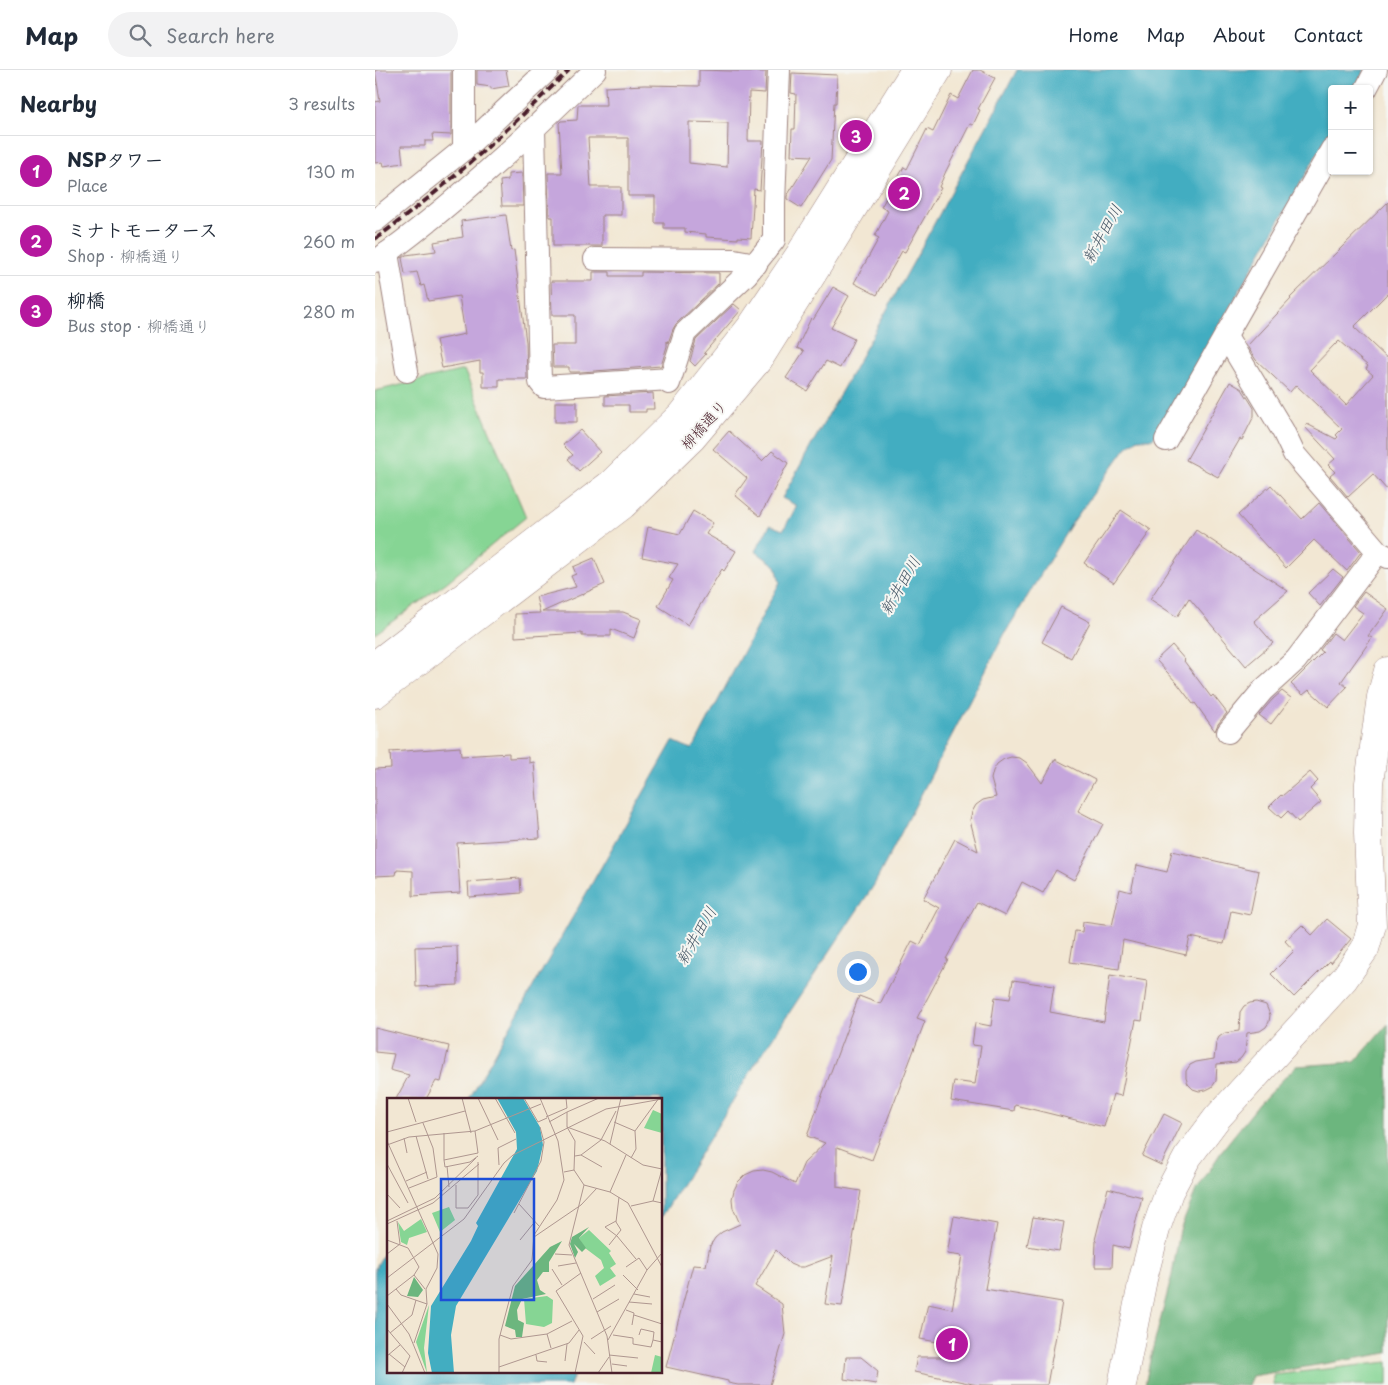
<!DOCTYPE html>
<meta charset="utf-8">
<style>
body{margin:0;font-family:"Playpen Sans","Klee One",sans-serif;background:#f2f2f3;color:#1f2937}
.controls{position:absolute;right:15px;top:15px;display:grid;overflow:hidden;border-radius:5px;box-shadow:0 1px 4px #0004}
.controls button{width:45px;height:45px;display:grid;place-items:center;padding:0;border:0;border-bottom:1px solid #e0e1e3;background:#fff;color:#1f2937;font:25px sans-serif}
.you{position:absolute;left:482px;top:901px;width:18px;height:18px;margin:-12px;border:4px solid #fff;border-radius:50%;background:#1a73e8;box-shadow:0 0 0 8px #1a73e833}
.badge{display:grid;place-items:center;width:32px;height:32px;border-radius:50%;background:#b5179e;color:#fff;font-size:16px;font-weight:700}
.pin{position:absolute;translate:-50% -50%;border:2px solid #fff;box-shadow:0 1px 5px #0006}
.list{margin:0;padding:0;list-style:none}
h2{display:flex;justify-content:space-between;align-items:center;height:65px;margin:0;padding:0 20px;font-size:21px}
h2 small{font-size:16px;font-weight:400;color:#747a83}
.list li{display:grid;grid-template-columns:32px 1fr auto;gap:15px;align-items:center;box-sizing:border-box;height:70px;padding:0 20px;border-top:1px solid #e0e1e3}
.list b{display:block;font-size:19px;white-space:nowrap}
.list p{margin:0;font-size:16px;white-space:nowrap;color:#747a83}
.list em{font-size:16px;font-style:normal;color:#747a83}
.icon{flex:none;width:28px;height:28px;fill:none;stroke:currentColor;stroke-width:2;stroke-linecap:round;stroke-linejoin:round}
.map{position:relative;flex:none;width:1013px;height:1315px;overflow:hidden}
header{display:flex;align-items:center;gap:30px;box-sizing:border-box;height:70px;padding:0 25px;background:#fff;border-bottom:1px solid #e0e1e3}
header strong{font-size:24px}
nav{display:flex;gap:28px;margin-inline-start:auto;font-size:18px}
.search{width:350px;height:45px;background:#f2f2f3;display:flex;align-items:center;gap:12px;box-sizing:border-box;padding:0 18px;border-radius:28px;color:#747a83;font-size:19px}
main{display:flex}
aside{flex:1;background:#fff}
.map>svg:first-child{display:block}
.green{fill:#86d594;stroke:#687a60}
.forest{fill:#6cb67e;stroke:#5b6a54}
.water{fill:#42adc1;stroke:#466676}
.building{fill:#c5a6dc;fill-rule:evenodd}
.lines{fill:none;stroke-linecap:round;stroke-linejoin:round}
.street-casing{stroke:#9e837f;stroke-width:24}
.secondary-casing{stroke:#9e837f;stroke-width:29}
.street{stroke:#fff;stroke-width:22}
.secondary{stroke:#fff;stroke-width:28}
.rail{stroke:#4a1f2b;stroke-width:4;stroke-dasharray:8 4;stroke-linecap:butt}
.labels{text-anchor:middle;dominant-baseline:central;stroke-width:4;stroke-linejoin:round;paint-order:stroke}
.street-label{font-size:15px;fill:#4a1f2b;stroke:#f6f6f2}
.water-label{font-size:16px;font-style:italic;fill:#475867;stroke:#f6f6f2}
.inset-road{fill:none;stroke:#af9790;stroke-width:1}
.view{fill:#1d4ed8;fill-opacity:0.15;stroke:#1d4ed8;stroke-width:2.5}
.inset-edge{fill:none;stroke:#4a1f2b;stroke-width:2.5}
</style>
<header>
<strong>Map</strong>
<div class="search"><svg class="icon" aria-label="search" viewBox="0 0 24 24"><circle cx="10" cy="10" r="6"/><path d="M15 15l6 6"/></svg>Search here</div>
<nav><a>Home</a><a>Map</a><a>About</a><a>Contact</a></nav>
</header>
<main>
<aside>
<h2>Nearby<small>3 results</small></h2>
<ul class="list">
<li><span class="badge">1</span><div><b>NSPタワー</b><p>Place</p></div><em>130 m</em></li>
<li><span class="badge">2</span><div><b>ミナトモータース</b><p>Shop · 柳橋通り</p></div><em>260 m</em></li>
<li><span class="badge">3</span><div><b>柳橋</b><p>Bus stop · 柳橋通り</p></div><em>280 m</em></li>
</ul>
</aside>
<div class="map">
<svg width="1013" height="1315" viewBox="0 0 1013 1315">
<rect width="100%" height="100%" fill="#f6f6f2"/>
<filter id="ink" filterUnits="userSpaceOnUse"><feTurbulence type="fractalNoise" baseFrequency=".02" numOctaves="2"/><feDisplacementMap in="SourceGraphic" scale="10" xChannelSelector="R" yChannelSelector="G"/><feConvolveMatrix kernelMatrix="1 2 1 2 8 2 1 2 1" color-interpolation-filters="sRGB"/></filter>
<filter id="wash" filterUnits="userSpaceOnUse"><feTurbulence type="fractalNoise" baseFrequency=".0096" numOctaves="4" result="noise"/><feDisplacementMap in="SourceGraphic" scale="20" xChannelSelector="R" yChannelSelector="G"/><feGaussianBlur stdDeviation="1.12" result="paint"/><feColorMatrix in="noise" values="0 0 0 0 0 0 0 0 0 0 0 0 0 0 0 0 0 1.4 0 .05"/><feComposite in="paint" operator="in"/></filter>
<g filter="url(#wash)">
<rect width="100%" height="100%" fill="#f2e7d3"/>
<!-- green -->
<g class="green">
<path d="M89,300L151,447L72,512L0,564V321Z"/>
<path d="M1013,1292V1315H898V1305Z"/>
</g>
<!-- forest -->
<path class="forest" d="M1013,954V1283L877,1306L873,1315H770L775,1290L797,1205L805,1160L820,1123L848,1079L885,1033L921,996L980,992Z"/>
<!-- water -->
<g class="water">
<path d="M642,0H990L979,19H957V58L783,364L776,369H763L751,378L695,456L629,565L499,815L381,993L286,1148V1029H94L298,671L316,679L320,675L405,512L401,496L380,481L395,455L408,460L422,436L407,428L539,191Z"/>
<path d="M14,1174V1301H201L195,1315H0V1199Z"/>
</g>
<g id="blocks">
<!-- building -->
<g class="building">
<path d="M0,0H76V65L57,64L58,71H50V76H26L28,93L9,96L8,92L0,93V32L5,31Z"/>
<path d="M102,0H131L134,16L116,19V17L102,15Z"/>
<path d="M324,0L391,2L390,23L374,22L373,71H388L385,120L379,119L376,168L363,167V169L331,167V164L310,162V158H289V153H280V126H253V68H213L216,117H246V145H227V176H178V147H174L173,103H187L184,53L186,51L202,50L203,35H231L230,17L269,15L324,16ZM314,52L353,53L352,97L314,93Z"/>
<path d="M598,0H605L620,8L603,39L605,40L598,55L595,54L571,101L564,117L566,118L530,182L527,181L502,225L479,213L504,168L500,166L513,141L506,137L529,97L532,99L552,59L558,62L576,25L583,29Z"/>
<path d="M417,3L462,5L461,33H459L456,90L426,138L412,129V126L437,86L416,85L417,59H420L421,24L416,23Z"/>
<path d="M147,103L148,136H127L125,111L133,110V104Z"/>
<path d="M1013,132V223L979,257L1013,289V421L998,404L973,427L955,406L960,402L953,395L960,389L929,356L932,354L961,369L963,367L961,365L967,359L921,315L915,322L881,290L872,276L916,229L915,228ZM964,271L993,296L991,299L998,305L971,335L935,300L960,274V275Z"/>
<path d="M131,145L136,181L139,180L151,272L152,309H124V317H108V302H105V291L67,298L61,270L90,264L84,226L53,231L49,215L46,216L42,202L30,204L27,188L31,185L61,181L59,172L88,167L86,151Z"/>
<path d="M218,202H235V206H266V202L344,203V213L301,254L298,259L293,273L292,271V276L286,296L206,302H194V297H178L177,275H200V245H177L176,211H218Z"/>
<path d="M458,217L474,226L456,258L479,269L465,298L451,291L432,321L411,308L429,281L422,278L436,248L438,250Z"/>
<path d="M359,234L366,240L329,283L331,284L320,296L315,291L321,270Z"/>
<path d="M855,312L867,319L879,338V346L867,370L865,369L843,407L811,390Z"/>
<path d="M278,323L279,339H271V342H254V335H230V326Z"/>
<rect x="180" y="332" width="22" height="20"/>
<path d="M205,360L225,382L204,401L193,389L198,385L188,375Z"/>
<path d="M354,361L387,391L397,381L413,393L385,446L360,425L372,408L338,379Z"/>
<path d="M896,415L927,449L944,433L986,482L972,501L939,470L911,498L863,445Z"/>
<path d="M746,440L776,460L739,513L709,493Z"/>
<path d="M318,441L338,453L331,464L361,481L349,501L347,499L313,555L283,536L298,510L294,508L303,494L267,487L273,457L305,464Z"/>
<path d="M821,460L913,521L879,551L898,573L871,596L814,528L802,547L775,529Z"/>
<path d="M219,488L230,514L167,542H248L266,549L259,568L236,559V566H207V563L140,567V544L165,543L161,527L201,517L196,506L201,504L198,497Z"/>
<path d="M958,499L968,507L945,536L933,523Z"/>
<path d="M989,522L1013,539L993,566L997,568L966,612L972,617L953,637L934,620L928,625L916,614L948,582L945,580L958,563L967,570L988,543L978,536Z"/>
<path d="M686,537L715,552L696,588L667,572Z"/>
<path d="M797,575L810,590L809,591L836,627L838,625L852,643L843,654L840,661L820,633L818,634L802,613L781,590Z"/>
<path d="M907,621L916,628L896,654L884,645L898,629Z"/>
<path d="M85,677L86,686L134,683V688L154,687V693L159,692L165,768L82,773L85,823L38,826V801L22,800L21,805L0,806V699L16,698L15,682Z"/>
<path d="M636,687L645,688L652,693L667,713L680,689L720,710L703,741L728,754L699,810L681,800L668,823L647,812L630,846L602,832L571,889H573L542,948L550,951L497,1090L462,1077V1117L486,1121L467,1236L450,1234L458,1186L429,1197H422L415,1194L401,1180L380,1216L407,1234L410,1264L395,1315H363L353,1313V1311L291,1297L318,1195L331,1196L335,1176L340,1168L347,1162L365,1154L358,1138L357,1129L359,1120L363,1112L370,1105L379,1101L388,1100L397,1102L420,1114L429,1093L450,1073L432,1066L484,926L505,934L537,871L545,875L564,838L548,829L580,769L603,781L595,750L597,742L601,735L608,730L621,727L616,709L618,701L622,694L629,689Z"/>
<path d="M935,702L943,711L935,719L946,732L923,752L913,741L906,748L894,737L906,725L907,726Z"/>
<path d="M797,781L884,801L875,845L856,841L849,874L815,867L811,885L748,870L744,899L695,892L700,861L707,862L708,852L737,856L745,819L756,822L762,795L792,802Z"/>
<path d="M145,808L146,823L94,827L93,812Z"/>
<path d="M952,849L976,869L956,893L955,891L919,927L896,904L919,881L910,871L927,855L937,865Z"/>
<path d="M82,876L83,915L41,917L40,877Z"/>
<path d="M735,905L772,911L767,951L761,950L746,1026L738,1024L729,1057L640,1035L639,1041L576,1031L579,1011L600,1014L606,976L597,975L600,953L616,956L620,927L635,929L638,910L679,916L675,942L729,952Z"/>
<path d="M881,932L891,935L895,945L894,952L891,957L885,961L872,963L870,982L866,988L861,992L842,994L841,1011L837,1017L831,1020L824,1021L818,1019L813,1014L811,1008V1001L815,995L821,992L839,989L841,973L844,967L850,963L864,961L865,942L869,936L875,933Z"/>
<path d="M0,958L74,976L66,1012L61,1011L51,1029H21L34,1005L15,1000L19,984L0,982Z"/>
<path d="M789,1044L807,1053L786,1095L767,1086Z"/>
<path d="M733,1118L767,1127L754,1179L738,1175L737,1197H720L721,1171L720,1170Z"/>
<path d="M579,1146L622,1154L610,1219L687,1232L672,1315H603L539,1302L542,1287H573L574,1274L545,1269L553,1234L577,1239L587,1186L572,1184Z"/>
<path d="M658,1147L689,1152L684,1181L652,1176Z"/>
<path d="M471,1287H486L503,1301L501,1314L469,1309Z"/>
</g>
</g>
</g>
<g filter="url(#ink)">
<use href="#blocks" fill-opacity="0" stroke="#9e837f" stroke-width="1"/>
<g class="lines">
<defs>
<g id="street">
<path d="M89,0V79"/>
<path d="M991,19L1001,0"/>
<path d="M159,59L165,312L169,317L295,309"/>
<path d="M0,151L89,79L173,0"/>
<path d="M12,183L32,301"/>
<path d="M220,189L359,190L381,194"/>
<path d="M0,192C79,135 150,68 220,0"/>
<path d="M851,266L908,361L919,384L1003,482L1013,487"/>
<path d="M294,313L310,263L372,204L399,170V133L404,0"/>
<path d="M791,370L957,79"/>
<path d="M853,662L888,620L921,590L1003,482"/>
</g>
<g id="secondary">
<path d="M0,595L237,413L306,345L375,258L425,184L540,0"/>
<path d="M0,624L248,435L317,368L384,289L443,195L563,0"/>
<path d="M747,1315L768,1209L781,1159L794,1122L812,1088L842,1048L969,909L990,879L997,855L993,763L994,713L1006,627L1013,601"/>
</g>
</defs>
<!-- street casing -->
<use href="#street" class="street-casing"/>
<!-- secondary casing -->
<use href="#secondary" class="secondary-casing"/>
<!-- street -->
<use href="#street" class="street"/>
<!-- secondary -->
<use href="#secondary" class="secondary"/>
<!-- rail -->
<path class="rail" d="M0,169C69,119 133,60 194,0"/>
</g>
</g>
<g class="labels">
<!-- street labels -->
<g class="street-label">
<text transform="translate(328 354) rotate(-48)">柳橋通り</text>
</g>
<!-- water labels -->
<g class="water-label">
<text transform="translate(726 163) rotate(-61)">新井田川</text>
<text transform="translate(524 515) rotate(-60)">新井田川</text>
<text transform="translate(320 865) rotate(-60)">新井田川</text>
</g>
</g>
<!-- overview -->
<g transform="translate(12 1028)">
<rect width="275" height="275" fill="#f2e7d3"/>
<path d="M266,12L275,16V35L257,30ZM62,109L68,122L53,134L45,115ZM34,121L40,134L22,140L20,147L14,144L11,124L17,133ZM202,132L224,153L222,155L229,166L223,170L229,178L213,188L208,178L217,170L214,162L198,150L192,140ZM160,198L166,202L165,225L157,229L139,226L137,201ZM42,207L37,250L40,275L29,244ZM268,257L275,259V275H264Z" fill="#86d594"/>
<path d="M202,129L192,140L199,150L195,154L187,146L191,154L188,160L183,146L185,139ZM175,143L162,164V174H156L150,182L153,192L159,196L135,201L130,212L131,222L137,225L135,239H129L128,232L118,228L128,188L163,149ZM27,179L36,192L31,199L20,198Z" fill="#6cb67e"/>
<path d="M110,0H136L153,29L156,47L150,73L69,208L64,237L67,275H45L41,255L44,208L84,143L91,128L89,125L130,51L129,34Z" fill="#42adc1"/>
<path class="inset-road" d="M21,0L29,24M75,0L84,35M91,0L111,42M108,0L128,35M137,0L151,24L160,20M159,19L180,10L179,0M162,24L180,14M227,24L248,33M180,29L218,43L256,67L275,71M88,33L91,55M0,34L78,13M57,35V62L91,55M29,38L41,81M17,40L20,55M0,43L51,156L50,170L39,191L40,206L27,245M223,46L234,0M0,47L22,39L88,33L154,6M194,57L215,69M188,58L194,57L214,42L229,13M244,60L249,51L248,33L272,0M57,62L58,69L83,64L91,58M0,66L21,105M112,67L111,50L129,41M60,68L62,89M275,71L266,103L275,105M187,72L188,43L180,29V14L212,0M177,74L187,72L197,87L182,147L220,238L225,275M19,83L40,74M69,87V110H81M197,87L223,94L241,105L275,169M22,90L50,79L46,50L36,25M223,94L239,57M0,96L13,110M132,106L152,128M244,108L266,103M81,110L91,97V64M127,115L154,63L157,44L153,29M0,123L48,100L89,60M229,123L218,129L230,138M0,126L46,105L92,66M230,138L249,161M147,139L194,107L210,90M0,142L21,150L32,169L27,177L0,198M133,142L146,126M222,147L234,132L229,124L232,99M0,156L13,146L10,123M168,156L185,157M171,168L189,165M239,169L252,160L260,172M165,171L175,187M27,177L38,191M236,177L251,192M0,180L77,121L117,65L126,57L219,11L275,1M9,191L14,197L40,206M247,196L263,199M206,201L228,187M242,204L265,206M0,206L22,236L38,275M239,212L247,215L245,227M210,214L232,201M247,217L275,226M0,231L23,258L15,275M3,235L25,217L29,202M113,237L124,241L160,236M226,237L246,240V246L264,249L266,242L275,244M252,237L254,231L267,234L266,242M204,241L224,228M221,242L260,172L275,155M197,244L208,256M164,250L160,236L185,223M2,256L18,269M149,257L150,263L160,264M222,257L251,260M0,258L13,247M178,263L180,246M225,266L240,268M112,269L182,245L192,232M112,275V241L126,188L145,162L147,137L170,102L177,82L171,43L153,0M188,275L196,238L169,193L194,175M211,275L222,259"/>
<path class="view" d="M54,81H147V202H54Z"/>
<rect width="275" height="275" class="inset-edge"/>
</g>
</svg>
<div class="controls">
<button>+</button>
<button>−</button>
</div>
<div class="you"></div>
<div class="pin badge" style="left:577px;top:1274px">1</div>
<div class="pin badge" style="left:529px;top:123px">2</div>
<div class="pin badge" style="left:481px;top:66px">3</div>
</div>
</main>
